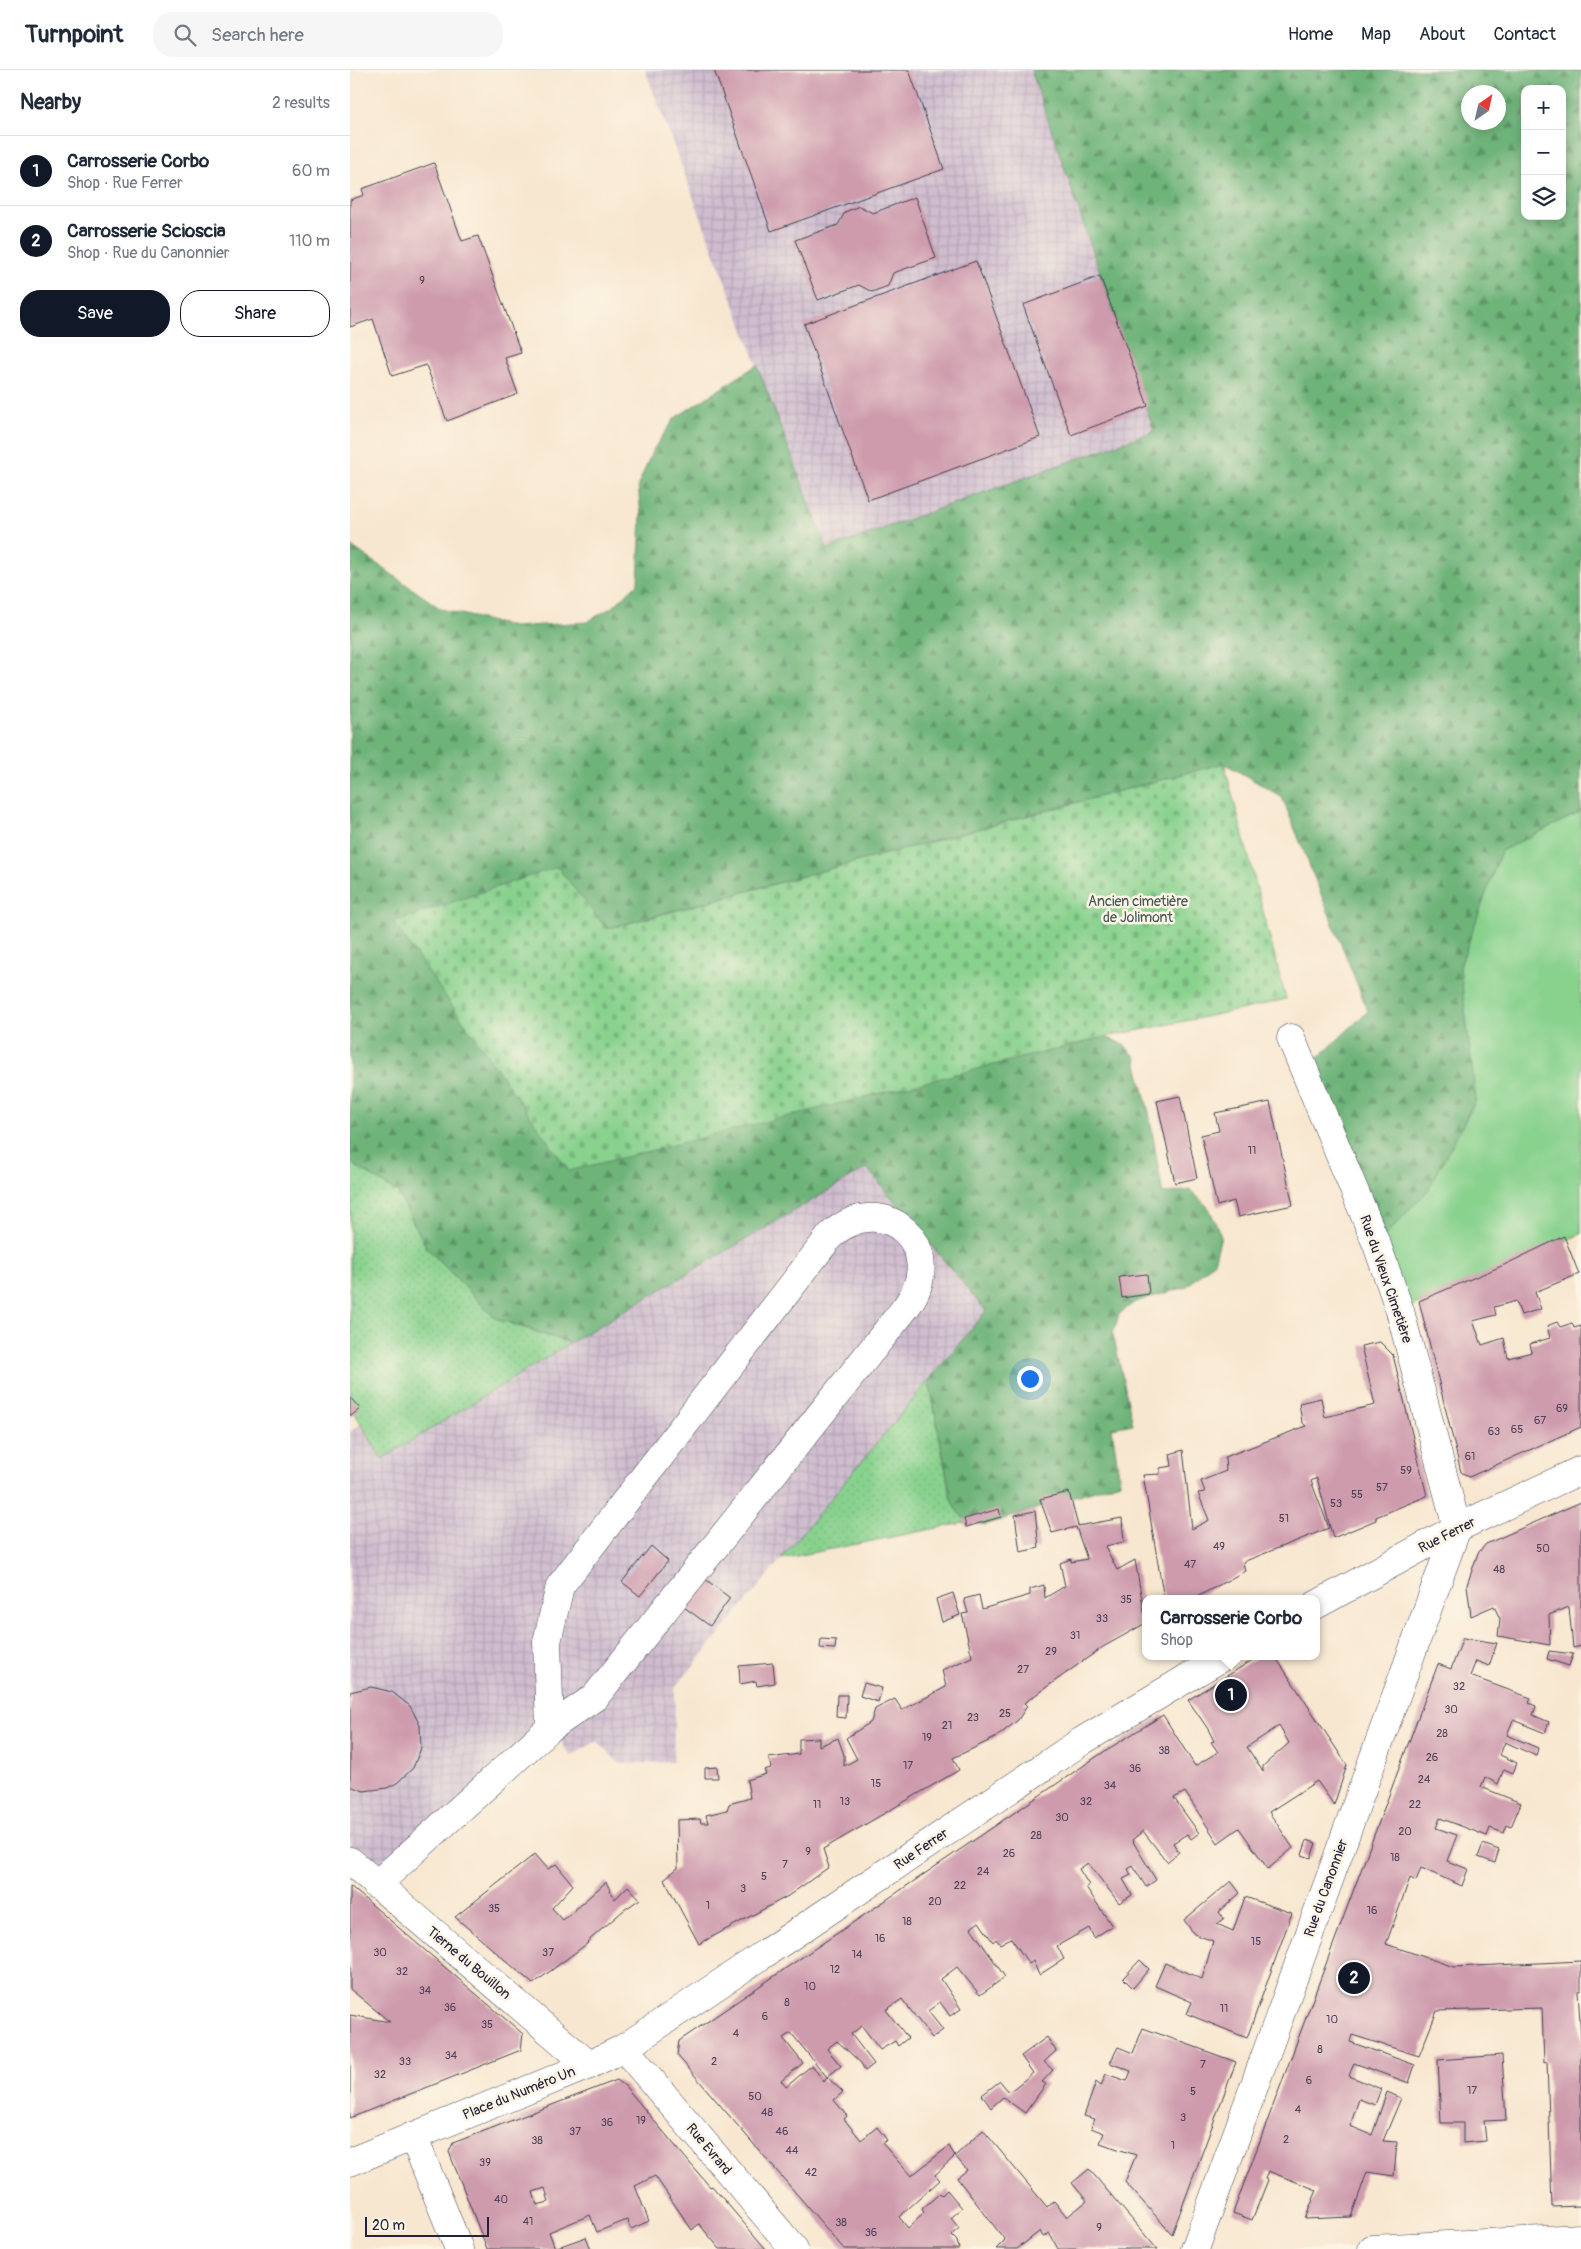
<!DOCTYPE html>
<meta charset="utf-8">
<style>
body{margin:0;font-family:Pangolin,sans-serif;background:#f6f6f7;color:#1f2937}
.controls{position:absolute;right:15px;top:15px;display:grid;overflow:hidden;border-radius:10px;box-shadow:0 2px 12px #0003}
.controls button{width:45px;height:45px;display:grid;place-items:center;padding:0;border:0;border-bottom:1px solid #e0e1e3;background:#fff;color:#1f2937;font:25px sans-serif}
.compass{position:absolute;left:1111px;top:15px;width:45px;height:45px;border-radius:50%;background:#fff;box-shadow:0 2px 12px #0003;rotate:34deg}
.scale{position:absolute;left:15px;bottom:12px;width:124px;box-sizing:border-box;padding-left:5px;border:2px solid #22223b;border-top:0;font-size:14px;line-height:18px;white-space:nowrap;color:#22223b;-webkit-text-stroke:4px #fcf5e5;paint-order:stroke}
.you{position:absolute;left:679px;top:1308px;width:18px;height:18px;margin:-12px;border:4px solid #fff;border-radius:50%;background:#1a73e8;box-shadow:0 0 0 8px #1a73e833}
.badge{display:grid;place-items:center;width:32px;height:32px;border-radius:50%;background:#111827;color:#fff;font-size:16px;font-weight:700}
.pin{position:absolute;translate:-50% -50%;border:2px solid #fff;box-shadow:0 1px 5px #0006}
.popup{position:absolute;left:792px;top:1525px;width:178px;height:65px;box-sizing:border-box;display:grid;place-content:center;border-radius:10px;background:#fff;filter:drop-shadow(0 1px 4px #0005);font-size:16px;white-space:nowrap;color:#747a83}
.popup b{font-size:19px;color:#1f2937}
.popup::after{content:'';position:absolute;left:50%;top:100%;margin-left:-10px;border:10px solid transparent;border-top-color:#fff}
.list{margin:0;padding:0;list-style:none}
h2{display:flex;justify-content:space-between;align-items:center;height:65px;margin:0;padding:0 20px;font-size:21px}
h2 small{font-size:16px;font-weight:400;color:#747a83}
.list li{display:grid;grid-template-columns:32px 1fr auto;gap:15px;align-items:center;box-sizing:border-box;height:70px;padding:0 20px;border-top:1px solid #e0e1e3}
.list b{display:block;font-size:19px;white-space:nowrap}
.list p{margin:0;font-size:16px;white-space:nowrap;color:#747a83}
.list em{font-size:16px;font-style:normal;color:#747a83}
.actions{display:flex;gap:10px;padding:15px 20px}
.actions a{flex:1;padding:11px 0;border:1px solid #111827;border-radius:20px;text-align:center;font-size:18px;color:#111827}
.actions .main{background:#111827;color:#fff}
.icon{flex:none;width:28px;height:28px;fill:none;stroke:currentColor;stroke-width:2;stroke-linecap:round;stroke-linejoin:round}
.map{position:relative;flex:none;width:1231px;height:2179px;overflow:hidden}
header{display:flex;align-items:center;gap:30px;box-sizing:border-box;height:70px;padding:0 25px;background:#fff;border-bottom:1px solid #e0e1e3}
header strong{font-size:24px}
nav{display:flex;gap:28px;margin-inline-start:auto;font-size:18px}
.search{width:350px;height:45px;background:#f6f6f7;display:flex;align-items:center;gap:12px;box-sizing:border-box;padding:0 18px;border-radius:20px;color:#747a83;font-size:19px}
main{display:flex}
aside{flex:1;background:#fff}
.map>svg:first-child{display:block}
.industrial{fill:url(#industrial-grid)}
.grass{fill:url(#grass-dots);stroke:#567a64}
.forest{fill:url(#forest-firs);stroke:#486b5a;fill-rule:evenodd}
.cemetery{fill:url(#cemetery-stones);stroke:#567a64}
.park{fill:#89d28e;stroke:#567a64}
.building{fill:#ce9bad;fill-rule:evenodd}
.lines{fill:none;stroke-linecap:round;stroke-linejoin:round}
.minor-casing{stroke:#424051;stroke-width:29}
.minor{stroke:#fff;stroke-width:28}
.labels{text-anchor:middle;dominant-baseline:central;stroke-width:5;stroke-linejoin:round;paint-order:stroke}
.number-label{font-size:11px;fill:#4d4058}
.park-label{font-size:14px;fill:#415754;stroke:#fcf5e5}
.street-label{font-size:14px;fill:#22223b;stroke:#fcf5e5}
</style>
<header>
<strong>Turnpoint</strong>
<div class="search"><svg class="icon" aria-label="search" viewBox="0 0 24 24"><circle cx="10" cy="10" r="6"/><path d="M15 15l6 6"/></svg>Search here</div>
<nav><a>Home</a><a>Map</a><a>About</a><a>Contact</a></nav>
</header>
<main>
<aside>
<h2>Nearby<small>2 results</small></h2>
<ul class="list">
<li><span class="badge">1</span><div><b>Carrosserie Corbo</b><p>Shop · Rue Ferrer</p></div><em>60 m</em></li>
<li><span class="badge">2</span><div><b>Carrosserie Scioscia</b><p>Shop · Rue du Canonnier</p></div><em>110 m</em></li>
</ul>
<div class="actions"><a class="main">Save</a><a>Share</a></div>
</aside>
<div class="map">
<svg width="1231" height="2179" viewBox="0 0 1231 2179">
<defs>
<pattern id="industrial-grid" width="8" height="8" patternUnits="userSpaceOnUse" patternTransform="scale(1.25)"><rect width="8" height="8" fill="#cfbdcf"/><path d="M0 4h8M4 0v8" fill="none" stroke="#b1a2b3"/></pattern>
<pattern id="grass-dots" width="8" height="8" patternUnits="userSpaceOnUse" patternTransform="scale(1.25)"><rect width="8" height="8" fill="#89d28e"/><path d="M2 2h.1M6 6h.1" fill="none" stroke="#76b47b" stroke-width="1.8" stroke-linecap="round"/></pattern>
<pattern id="forest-firs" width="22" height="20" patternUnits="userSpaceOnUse" patternTransform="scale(1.25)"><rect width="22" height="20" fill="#6eb479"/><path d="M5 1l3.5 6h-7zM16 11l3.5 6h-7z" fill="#5a9264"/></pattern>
<pattern id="cemetery-stones" width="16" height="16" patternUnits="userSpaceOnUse" patternTransform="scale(1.25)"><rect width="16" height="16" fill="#89d28e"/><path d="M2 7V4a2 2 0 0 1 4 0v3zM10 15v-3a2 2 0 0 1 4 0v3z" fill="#76b47b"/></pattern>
</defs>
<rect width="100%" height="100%" fill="#fcf5e5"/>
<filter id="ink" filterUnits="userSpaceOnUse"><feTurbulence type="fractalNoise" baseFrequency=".02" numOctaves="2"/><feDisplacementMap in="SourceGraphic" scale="10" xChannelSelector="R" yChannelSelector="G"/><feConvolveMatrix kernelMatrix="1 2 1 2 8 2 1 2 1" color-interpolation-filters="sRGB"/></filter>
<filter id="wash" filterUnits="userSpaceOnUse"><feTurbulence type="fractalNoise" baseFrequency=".0096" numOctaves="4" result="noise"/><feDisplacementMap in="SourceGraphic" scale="20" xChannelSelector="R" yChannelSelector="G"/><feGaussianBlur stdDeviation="1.12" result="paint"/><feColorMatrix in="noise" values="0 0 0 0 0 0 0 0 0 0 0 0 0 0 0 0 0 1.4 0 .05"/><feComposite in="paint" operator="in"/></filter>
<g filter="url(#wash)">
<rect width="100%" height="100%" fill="#f8e7d0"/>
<!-- industrial -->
<g class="industrial">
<path d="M295,0H681L804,361L477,479Z"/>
<path d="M517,1098L636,1241L325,1618L323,1692L270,1694L247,1671L221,1686L201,1658L26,1815L0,1791V1362L11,1353L32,1388L220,1273Z"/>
</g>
<!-- grass -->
<g class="grass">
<path d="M0,1092L48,1123L77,1178L145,1248L220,1273L32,1389L0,1335Z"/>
<path d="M579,1310L601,1429L618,1452L431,1489Z"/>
</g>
<!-- forest -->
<path class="forest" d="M681,0H1231V742L1151,781L1110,897L1126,1030L1078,1120L1027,1175L955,1000L1018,941L932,727L874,693L256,859L43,852L755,967L773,974L785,986L799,1043L813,1124L840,1120L859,1138L871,1166L864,1192L836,1217L785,1232L769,1244L763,1264L783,1354L762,1358L770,1412L635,1455C615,1451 609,1448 601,1429L579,1310L636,1241L517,1098L220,1273L145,1248L77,1178L48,1123L0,1092V475L91,539L163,557L237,552L264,536L288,513L291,445L288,415L303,380L325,348L407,295L477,479L804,361ZM1175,19H1212V146H1175ZM1118,22H1148V52H1118Z"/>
<!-- cemetery -->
<path class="cemetery" d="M874,693L936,929L895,939L755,967L219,1101L43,852L207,797L257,859Z"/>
<!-- park -->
<path class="park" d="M1231,742V1164L1050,1241L1027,1175L1078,1120L1126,1030L1110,897L1151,781Z"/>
<g id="blocks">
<!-- building -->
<g class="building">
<path d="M364,0H559L594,99L421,161Z"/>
<path d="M84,93L112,171L128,166L171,283L155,288L168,324L97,351L76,295L42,306L23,249L0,257V130L14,125L12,119Z"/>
<path d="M565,127L586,188L543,203L538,216L522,222L509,215L468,230L445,170L488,155L495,142L509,136L523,143Z"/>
<path d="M626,191L690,367L518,430L454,254Z"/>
<path d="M750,206L798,336L721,365L673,235Z"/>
<path d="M830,1026L847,1108L825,1113L807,1031Z"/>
<path d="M920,1032L943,1135L888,1147L884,1131L867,1136L851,1065L869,1061L865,1043Z"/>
<path d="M1214,1166L1229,1204L1185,1222L1191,1239L1171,1245L1166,1231L1144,1237L1146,1245L1123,1251L1132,1275L1154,1268L1158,1288L1182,1282L1180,1274L1200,1268L1197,1256L1207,1252L1210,1257L1222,1253L1224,1258L1231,1256V1357L1119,1407L1111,1402L1069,1231L1154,1195Z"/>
<path d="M797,1204L799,1224L772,1228L769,1207Z"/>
<path d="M1030,1272L1043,1285L1077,1426L1026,1447V1450L983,1468L967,1408L961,1411L979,1458L893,1492L895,1501L843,1529H814L793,1405L810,1404V1398L822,1396L820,1384L833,1380L842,1459L859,1450L848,1423L855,1422L851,1411L876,1401L875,1387L956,1356L952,1352L949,1333L971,1328L975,1347L1025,1335L1011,1276Z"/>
<path d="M0,1327L10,1339L1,1346L0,1345Z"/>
<path d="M719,1422L728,1456L772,1448L774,1472L755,1476L767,1500L785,1490L796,1553L753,1577L674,1633L677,1636L668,1650L645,1668L603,1688L609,1700L473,1779L479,1797L438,1826L349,1874L314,1809L328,1798L327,1750L350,1749L351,1753H358L356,1745L377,1740L379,1734L400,1728L397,1710L416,1704L414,1700L421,1698L419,1688L449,1684V1669L469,1668V1676L488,1668L494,1685V1696L507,1689L496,1668L521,1652L525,1639L545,1629L552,1640L596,1617L592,1600L622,1587L612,1544L618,1543L614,1529L629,1525L632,1539L680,1525V1519L694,1515L695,1528L715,1516L710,1493L721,1489V1492L737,1489L726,1457L702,1463L690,1429Z"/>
<path d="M1231,1432V1576L1223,1578L1219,1537L1199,1545L1200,1575L1148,1566L1150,1549L1144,1536L1121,1546L1117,1515L1128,1483L1136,1474Z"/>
<path d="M649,1439L651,1447L616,1457L614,1449Z"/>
<path d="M685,1441L689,1478L670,1482L665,1445Z"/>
<path d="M301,1476L318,1491L290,1526L272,1512Z"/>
<path d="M355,1509L380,1528L360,1556L334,1537Z"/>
<path d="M603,1523L610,1545L592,1552L586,1529Z"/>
<path d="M1113,1568L1147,1573L1139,1596L1126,1591L1120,1606L1181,1628L1179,1633L1186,1636L1183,1645L1199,1652L1195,1663L1163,1650L1157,1665L1188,1678L1186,1686L1155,1672L1150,1685L1167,1693L1163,1703L1154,1699L1148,1714L1135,1707L1131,1717L1171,1733L1161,1757L1157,1755L1154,1763L1140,1758L1137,1766L1090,1748L1086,1758L1107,1765L1097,1791L1118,1799L1112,1816L1071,1798L1066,1811L1060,1808L1036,1874L1104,1897L1231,1891V1920L1228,1921L1231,1967V2136L1202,2137L1197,1992L1194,1993L1192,1938L1087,1941L1069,1986L1002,1965L1000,1972L1065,1995L1059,2013L1004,1993L999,2006L1031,2019L1025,2035L1009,2029L1000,2056L1022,2065L1037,2022L1051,2028L1033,2071L1047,2072L1044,2106L1017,2102L1001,2147L955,2149L967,2120L918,2101L915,2109L918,2110L902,2150L883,2143L1088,1594L1101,1599Z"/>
<path d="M471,1569L486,1570L485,1579L470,1578Z"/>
<path d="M1199,1581L1223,1584L1219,1596L1197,1589Z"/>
<path d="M909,1586H925L997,1695L984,1735L967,1711L919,1742L943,1778L918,1799L889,1758L868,1773L835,1722L824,1728L849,1763L841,1769L837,1764L823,1773L829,1782L817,1792L793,1761L782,1770L806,1810L796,1817L783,1796L778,1799L781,1805L773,1809L782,1825L769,1833L738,1793L729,1799L739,1815L736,1817L762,1856L744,1868L739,1858L707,1876L714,1889L689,1905L683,1891L679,1894L661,1868L650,1874L646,1869L643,1872L629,1852L621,1858L655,1907L630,1925L607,1897L591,1909L611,1939L600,1946L590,1932L578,1941L593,1960L582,1968L552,1929L536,1940L558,1968L548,1976L545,1971L530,1980L512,1956L501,1964L524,1994L515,2001L511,1993L487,1971L477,1979L491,1996L477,2007L493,2022L484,2030L497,2046L494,2049L511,2070L527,2057L537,2070L532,2073L561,2106L599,2076L605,2086L585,2105L590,2110L549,2147L558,2158L574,2143L572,2139L590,2123L592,2125L597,2120L612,2138L601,2148L609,2158L602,2166L607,2171L609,2179H494L327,1985L329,1971L755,1681L813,1645L845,1696L868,1682L861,1672L864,1671L858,1659L838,1630ZM929,1656L939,1673L913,1696V1702L897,1677ZM441,1963L477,2007L474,2012L462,1995L436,2017L433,2013L431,2011L453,1993L433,1968Z"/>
<path d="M423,1593L425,1613L407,1616L406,1611L390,1614L389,1596Z"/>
<path d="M514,1613L532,1618L528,1632L510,1626Z"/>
<path d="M21,1617L42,1622L60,1636L70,1655L71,1678L63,1698L47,1713L37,1718L14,1721L0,1716V1622Z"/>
<path d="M487,1625H497L496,1648L486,1647Z"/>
<path d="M367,1697L368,1708H355V1698Z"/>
<path d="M957,1770L966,1773L961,1788L952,1785Z"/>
<path d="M1133,1774L1149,1780L1145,1793L1128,1787Z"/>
<path d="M185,1784L198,1799L206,1794L223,1815L202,1838L213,1850L256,1812L265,1829L278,1816L290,1829L274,1840L237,1872L238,1873L183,1914L105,1847Z"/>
<path d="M881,1811L890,1823L869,1842L874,1849L867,1854L883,1861L895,1827L942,1843L897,1968L837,1944L842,1932L805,1916L815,1893L852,1909L863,1871L844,1864L834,1850Z"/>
<path d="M0,1816L173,1964L171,1980L0,2048V1945L40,1952L0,1919Z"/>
<path d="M790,1890L799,1899L783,1918L773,1908Z"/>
<path d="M793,1958L886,1992L822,2164L775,2112L786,2085L750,2073L754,2063L741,2058L745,2049L734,2046L746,2012L751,2016L756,2004L777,2011L781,2001L760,1993L768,1977L783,1983Z"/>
<path d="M697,1967L706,1981L694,1992L703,2000L692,2012L696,2014L675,2043L653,2027L641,2038L632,2025L650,2011L659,2022L683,2003L671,1986Z"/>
<path d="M1152,1985L1156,2050L1134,2051L1136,2071L1113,2073V2053H1091L1088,1990Z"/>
<path d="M267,2010L275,2016L360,2117L362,2116L416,2179H370L349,2154L342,2160L305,2106L285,2116L299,2151L281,2159L277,2150L247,2162L240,2145L199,2162L205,2178L236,2167L241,2179H137L99,2082L103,2073ZM195,2118L199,2132L187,2135L183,2122Z"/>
<path d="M633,2060L697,2137L704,2131L717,2147L737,2131L722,2113L739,2099L807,2179H708L699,2163L693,2167L690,2161L667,2179H646L655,2170L607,2108L617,2100L605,2086Z"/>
</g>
</g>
</g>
<g filter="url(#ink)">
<use href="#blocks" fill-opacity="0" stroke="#424051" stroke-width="1"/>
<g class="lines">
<defs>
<g id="minor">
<path d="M966,1535L1107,1458L1231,1400"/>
<path d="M0,1791L239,1995"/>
<path d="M26,1815L200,1658L245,1627L556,1237C601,1178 533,1116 480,1166L210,1516L197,1572L200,1658"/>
<path d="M274,1978L444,2179"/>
<path d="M63,2066L109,2179"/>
<path d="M0,2092L239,1995L274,1978L732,1671L874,1586"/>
<path d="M845,2179L1107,1458L1050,1241L1027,1175L941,968"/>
<path d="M1022,2179L1231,2168"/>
</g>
</defs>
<!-- minor casing -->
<use href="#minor" class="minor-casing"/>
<!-- minor -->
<use href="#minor" class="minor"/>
</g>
</g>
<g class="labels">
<!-- number labels -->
<g class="number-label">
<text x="72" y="210">9</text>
<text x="902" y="1080">11</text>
<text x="1212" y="1338">69</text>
<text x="1190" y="1350">67</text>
<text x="1167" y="1359">65</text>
<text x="1144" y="1361">63</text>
<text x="1120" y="1386">61</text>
<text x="1056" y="1400">59</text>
<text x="1032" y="1417">57</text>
<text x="1007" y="1424">55</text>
<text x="986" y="1433">53</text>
<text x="934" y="1448">51</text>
<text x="869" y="1476">49</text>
<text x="1193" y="1478">50</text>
<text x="840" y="1494">47</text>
<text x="1149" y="1499">48</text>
<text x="776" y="1529">35</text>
<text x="752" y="1548">33</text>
<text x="725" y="1565">31</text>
<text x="701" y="1581">29</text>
<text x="673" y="1599">27</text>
<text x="1109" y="1616">32</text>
<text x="1101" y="1639">30</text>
<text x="655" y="1643">25</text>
<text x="623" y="1647">23</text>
<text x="597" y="1655">21</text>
<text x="1092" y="1663">28</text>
<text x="577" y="1667">19</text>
<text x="814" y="1680">38</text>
<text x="1082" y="1687">26</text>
<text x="558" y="1695">17</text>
<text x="785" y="1698">36</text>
<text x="1074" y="1709">24</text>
<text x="526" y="1713">15</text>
<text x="760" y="1715">34</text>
<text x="495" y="1731">13</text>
<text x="736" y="1731">32</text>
<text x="467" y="1734">11</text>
<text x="1065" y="1734">22</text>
<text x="712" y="1747">30</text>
<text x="1055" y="1761">20</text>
<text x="686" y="1765">28</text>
<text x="458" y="1781">9</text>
<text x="659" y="1783">26</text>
<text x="1045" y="1787">18</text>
<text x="435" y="1794">7</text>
<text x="633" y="1801">24</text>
<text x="414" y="1806">5</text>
<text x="610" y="1815">22</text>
<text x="393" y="1818">3</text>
<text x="585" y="1831">20</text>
<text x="358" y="1835">1</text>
<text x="144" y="1838">35</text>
<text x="1022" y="1840">16</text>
<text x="557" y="1851">18</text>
<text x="530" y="1868">16</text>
<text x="906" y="1871">15</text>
<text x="30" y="1882">30</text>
<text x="198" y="1882">37</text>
<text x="507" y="1884">14</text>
<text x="485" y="1899">12</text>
<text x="52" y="1901">32</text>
<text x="460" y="1916">10</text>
<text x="75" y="1920">34</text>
<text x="437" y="1932">8</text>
<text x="100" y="1937">36</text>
<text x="874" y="1938">11</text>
<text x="415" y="1946">6</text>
<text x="982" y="1949">10</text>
<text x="137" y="1954">35</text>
<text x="386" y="1963">4</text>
<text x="970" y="1979">8</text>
<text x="101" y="1985">34</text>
<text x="55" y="1991">33</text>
<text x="364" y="1991">2</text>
<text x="853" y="1994">7</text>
<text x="30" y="2004">32</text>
<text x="959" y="2010">6</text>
<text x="1122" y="2020">17</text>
<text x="843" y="2021">5</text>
<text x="405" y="2026">50</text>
<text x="948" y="2039">4</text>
<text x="417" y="2042">48</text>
<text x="833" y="2047">3</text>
<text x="291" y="2050">19</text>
<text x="257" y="2052">36</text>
<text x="225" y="2061">37</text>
<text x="432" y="2061">46</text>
<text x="936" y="2069">2</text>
<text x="187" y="2070">38</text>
<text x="823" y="2075">1</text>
<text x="442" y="2080">44</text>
<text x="135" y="2092">39</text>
<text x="461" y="2102">42</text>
<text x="151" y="2129">40</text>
<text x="178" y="2151">41</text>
<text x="491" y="2152">38</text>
<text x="749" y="2157">9</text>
<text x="521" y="2162">36</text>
</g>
<!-- park labels -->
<g class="park-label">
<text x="788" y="831">Ancien cimetière<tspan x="788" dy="16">de Jolimont</tspan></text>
</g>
<!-- street labels -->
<g class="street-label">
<text transform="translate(1036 1209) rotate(71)">Rue du Vieux Cimetière</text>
<text transform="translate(1097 1465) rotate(-27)">Rue Ferrer</text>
<text transform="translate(571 1779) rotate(-34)">Rue Ferrer</text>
<text transform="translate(976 1818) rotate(-70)">Rue du Canonnier</text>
<text transform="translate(119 1893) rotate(40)">Tierne du Bouillon</text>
<text transform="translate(169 2023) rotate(-22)">Place du Numéro Un</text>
<text transform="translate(359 2079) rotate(50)">Rue Evrard</text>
</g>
</g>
</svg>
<div class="controls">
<button>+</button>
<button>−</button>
<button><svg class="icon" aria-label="layers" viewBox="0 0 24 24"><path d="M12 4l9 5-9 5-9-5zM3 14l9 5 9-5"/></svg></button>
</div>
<svg class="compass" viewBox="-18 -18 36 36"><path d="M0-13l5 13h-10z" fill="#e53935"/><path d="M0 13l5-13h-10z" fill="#747a83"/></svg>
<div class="scale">20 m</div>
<div class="you"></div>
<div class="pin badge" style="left:881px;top:1625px">1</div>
<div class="popup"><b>Carrosserie Corbo</b>Shop</div>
<div class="pin badge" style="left:1004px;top:1908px">2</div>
</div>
</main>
